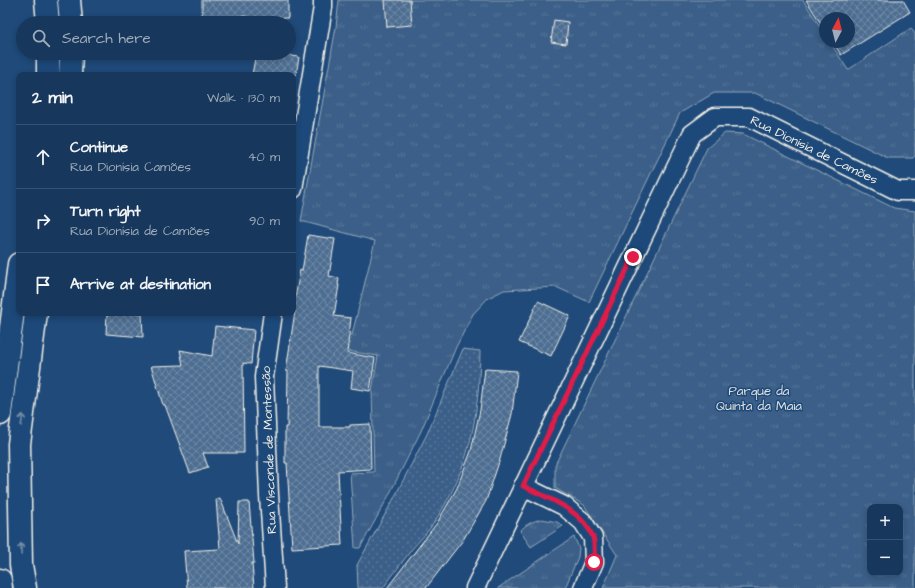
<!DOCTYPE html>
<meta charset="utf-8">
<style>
body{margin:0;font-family:"Architects Daughter",sans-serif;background:#244365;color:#f1f3f6}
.controls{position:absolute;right:12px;bottom:12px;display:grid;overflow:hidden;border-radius:8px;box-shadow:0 2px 6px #0003}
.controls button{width:36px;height:36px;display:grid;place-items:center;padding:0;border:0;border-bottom:1px solid #365272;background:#17385c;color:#f1f3f6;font:20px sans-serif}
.compass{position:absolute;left:819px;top:12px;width:36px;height:36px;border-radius:50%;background:#17385c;box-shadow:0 2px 6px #0003;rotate:7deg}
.stop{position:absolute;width:12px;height:12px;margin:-9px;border:3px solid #e11d48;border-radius:50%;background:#fff}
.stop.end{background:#e11d48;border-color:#fff;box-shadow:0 1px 4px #0008}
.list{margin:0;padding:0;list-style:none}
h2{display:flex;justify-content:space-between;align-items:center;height:52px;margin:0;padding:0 16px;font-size:17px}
h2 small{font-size:13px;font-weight:400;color:#9eacbb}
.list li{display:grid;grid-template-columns:26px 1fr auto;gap:12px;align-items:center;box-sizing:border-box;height:64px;padding:0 16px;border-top:1px solid #365272}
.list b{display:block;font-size:15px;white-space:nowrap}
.list p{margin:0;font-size:13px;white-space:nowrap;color:#9eacbb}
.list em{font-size:13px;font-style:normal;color:#9eacbb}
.icon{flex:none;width:22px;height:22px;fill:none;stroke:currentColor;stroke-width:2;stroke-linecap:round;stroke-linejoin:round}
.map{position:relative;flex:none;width:915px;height:588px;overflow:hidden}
.search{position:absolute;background:#17385c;box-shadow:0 2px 6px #0003;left:16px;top:16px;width:280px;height:44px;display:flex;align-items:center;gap:10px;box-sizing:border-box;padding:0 14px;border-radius:22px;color:#9eacbb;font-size:15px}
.panel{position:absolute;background:#17385c;box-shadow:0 2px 6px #0003;left:16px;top:72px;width:280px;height:244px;border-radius:8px}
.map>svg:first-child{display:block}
.grass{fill:url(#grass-tufts);stroke:#97a8b8;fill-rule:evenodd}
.garden{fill:url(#garden-dots);stroke:#97a8b8}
.building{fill:url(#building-cross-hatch);stroke:#f4f1e8}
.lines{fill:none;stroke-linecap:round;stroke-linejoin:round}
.minor-casing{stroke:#f4f1e8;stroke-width:21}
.primary-casing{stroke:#f4f1e8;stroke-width:25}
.minor{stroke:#1f4a7a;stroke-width:18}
.primary{stroke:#1f4a7a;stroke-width:22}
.oneway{stroke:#748da6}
.route{stroke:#e11d48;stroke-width:5}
.labels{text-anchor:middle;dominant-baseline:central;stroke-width:3;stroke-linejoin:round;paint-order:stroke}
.street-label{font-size:13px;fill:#f4f1e8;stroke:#1f4a7a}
.park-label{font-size:13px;fill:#e1e2de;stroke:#1f4a7a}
</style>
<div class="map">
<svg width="915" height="588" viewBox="0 0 915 588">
<defs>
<pattern id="grass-tufts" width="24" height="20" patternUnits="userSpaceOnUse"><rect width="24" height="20" fill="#3a5f88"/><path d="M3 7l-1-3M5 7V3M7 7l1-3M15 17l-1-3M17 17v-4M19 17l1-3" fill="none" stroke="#577699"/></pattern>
<pattern id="garden-dots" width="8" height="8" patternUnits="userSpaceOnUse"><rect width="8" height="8" fill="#3a5f88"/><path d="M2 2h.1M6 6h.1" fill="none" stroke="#577699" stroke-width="1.8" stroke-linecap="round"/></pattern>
<pattern id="building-cross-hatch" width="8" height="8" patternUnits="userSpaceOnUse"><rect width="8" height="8" fill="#4d6e92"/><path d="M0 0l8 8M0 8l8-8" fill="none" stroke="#708aa6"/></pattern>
</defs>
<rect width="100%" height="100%" fill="#1f4a7a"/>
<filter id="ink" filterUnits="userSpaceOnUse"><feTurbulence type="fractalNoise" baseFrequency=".025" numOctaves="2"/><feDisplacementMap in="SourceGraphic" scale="8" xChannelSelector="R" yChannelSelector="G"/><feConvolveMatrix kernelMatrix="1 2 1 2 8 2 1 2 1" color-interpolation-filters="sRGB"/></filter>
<g filter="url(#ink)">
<!-- grass -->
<g class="grass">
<path d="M339,0H803L825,34V42H830L848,70L911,28L915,34V156L913,158H888L755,93H714L680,113L589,302L556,287L504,290L488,298L473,314L456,347L421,431L388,497L360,548H355L350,473L374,472L372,391L378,356L348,351L375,241L301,221L336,27Z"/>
<path d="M725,133L743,134L894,208L915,211V588H603L617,555L584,505L555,488V465L707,148ZM870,507H900V573H870Z"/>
<path d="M542,519L557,522L563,526L531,547L520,531C526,524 533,521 542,519Z"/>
<path d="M574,537L579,548L578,557L565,588H498Z"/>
</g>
<!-- garden -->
<path class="garden" d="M463,349L480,351C479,415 471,466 435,521C429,531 420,540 412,549C402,562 393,575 383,588H358L357,565L393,500L427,434Z"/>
<!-- building -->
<g class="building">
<path d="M202,0H288V18L246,19V16L202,18Z"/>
<path d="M385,0H410L412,25L387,27Z"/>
<path d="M806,0H903L910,12L841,55L833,42H849V18H825V30Z"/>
<path d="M554,20L568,22L566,44L551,42Z"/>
<path d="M256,53H290L291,56L299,57L296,75H252Z"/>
<path d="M308,235L335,239L329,276L339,278L338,285H339L334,316L351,318L347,353L375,358L370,391L351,388L353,371L319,366V427H350V425L370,424L371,469L338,471L342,545L292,548L287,463H285V427H287L288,371H286L295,311H293L300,270L302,271Z"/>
<path d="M538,301L570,316L551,356L519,342Z"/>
<path d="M107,313H142L143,337L106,334Z"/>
<path d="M215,326L254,330L251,364L243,363L244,453H203L208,467L190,473L165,405H163L151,366L183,365L180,350L212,356Z"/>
<path d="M485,369L517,371L512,414L500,459L486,501L463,540L426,588H387L437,523L457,488L471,451L480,410Z"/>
<path d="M220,498L238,544L239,502H249L254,563H252L254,588H187L184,551L220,549L216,499Z"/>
</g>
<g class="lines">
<defs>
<g id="minor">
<path d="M293,189L323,7V0"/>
<path d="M273,313L264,377L269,495L275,588"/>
<path d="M523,486L564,506L583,522L593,538L594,562L583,588"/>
<path d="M475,588L692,134L715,117H749L898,191H915"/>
</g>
<g id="primary">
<path d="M46,0L48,23"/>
<path d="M69,0L71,23"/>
<path d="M48,75V53"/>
<path d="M70,75L71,53"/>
<path d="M0,414L19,264"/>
<path d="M0,580L1,588"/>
<path d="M25,588L21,565L19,444L36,313"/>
</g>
</defs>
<!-- minor casing -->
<use href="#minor" class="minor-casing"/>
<!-- primary casing -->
<use href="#primary" class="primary-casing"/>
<!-- minor -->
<use href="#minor" class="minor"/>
<!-- primary -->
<use href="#primary" class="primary"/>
</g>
<!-- one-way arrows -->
<defs><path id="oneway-shaft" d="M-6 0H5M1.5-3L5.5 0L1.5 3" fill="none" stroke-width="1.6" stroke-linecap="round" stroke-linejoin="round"/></defs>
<g class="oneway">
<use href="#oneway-shaft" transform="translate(22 420) rotate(-82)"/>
<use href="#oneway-shaft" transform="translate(21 549) rotate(-91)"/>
</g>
</g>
<g class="lines" filter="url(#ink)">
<!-- route -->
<path class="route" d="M594,562C594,555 595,544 593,537C582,510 548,498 523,486L633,257"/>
</g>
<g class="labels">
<!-- street labels -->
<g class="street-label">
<text transform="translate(814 150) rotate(26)">Rua Dionísia de Camões</text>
<text transform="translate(269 450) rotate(-92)">Rua Visconde de Montessão</text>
</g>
<!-- park labels -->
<g class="park-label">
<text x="759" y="391">Parque da<tspan x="759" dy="15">Quinta da Maia</tspan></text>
</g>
</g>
</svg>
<div class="controls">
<button>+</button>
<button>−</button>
</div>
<svg class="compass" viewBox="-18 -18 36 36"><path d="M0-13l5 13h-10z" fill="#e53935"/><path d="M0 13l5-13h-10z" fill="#9eacbb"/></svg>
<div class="stop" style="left:594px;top:562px"></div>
<div class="stop end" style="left:633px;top:257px"></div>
<div class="search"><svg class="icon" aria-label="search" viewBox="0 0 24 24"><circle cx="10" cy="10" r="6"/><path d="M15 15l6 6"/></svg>Search here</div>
<section class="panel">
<h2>2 min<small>Walk · 130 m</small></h2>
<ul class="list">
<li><svg class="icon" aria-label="ahead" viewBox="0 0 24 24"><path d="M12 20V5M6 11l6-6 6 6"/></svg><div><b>Continue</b><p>Rua Dionísia Camões</p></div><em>40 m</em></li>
<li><svg class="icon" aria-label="right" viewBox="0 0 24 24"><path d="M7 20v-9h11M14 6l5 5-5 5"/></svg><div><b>Turn right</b><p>Rua Dionísia de Camões</p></div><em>90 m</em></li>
<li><svg class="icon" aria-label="arrive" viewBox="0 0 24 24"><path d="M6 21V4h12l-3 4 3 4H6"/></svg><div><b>Arrive at destination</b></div></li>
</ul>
</section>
</div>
